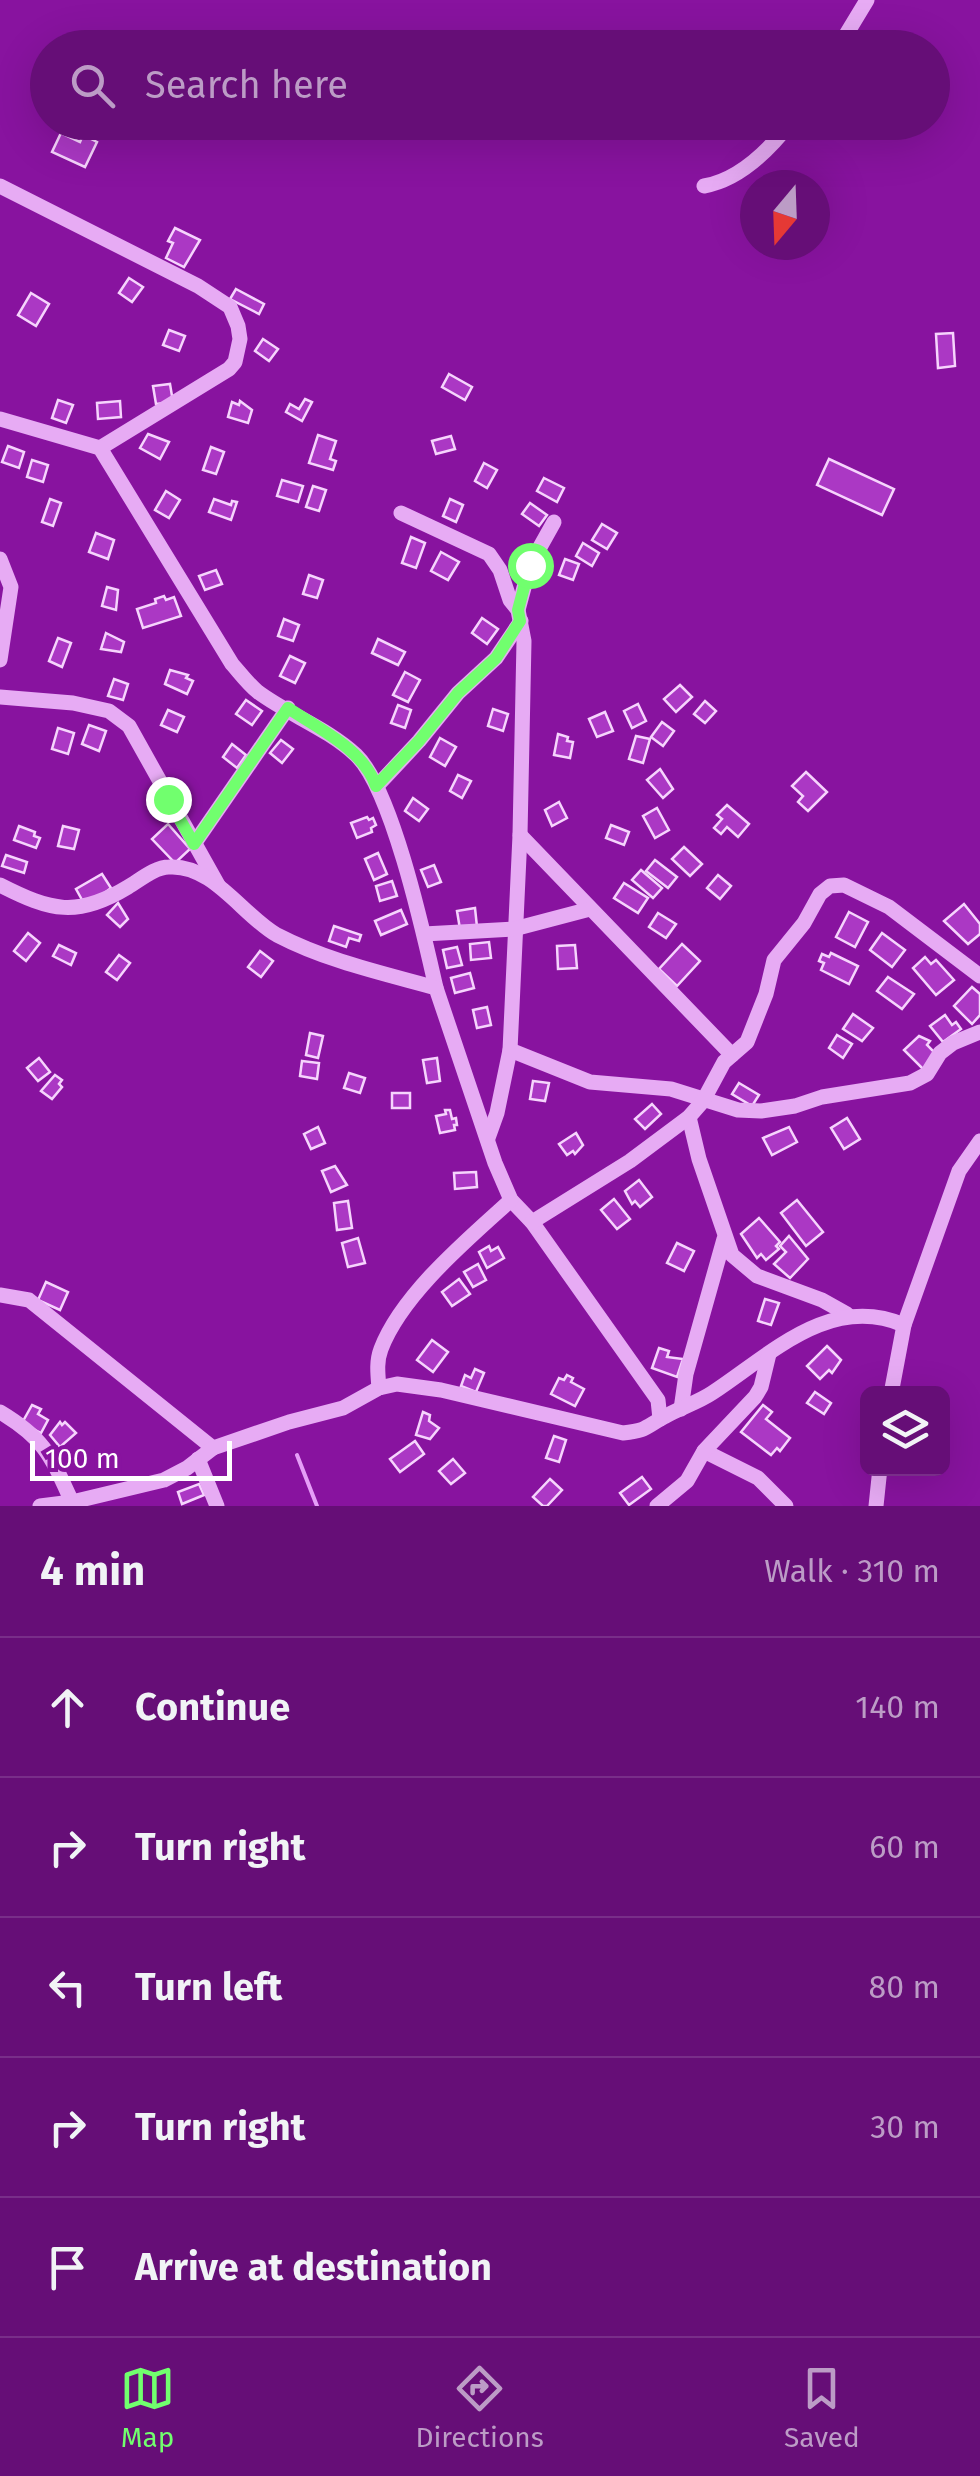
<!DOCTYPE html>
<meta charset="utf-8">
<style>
body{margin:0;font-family:"Fira Sans",sans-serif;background:#6e1c7f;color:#f1f3f6}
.controls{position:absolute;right:30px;bottom:30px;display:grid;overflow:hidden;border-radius:15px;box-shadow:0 10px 40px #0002}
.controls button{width:90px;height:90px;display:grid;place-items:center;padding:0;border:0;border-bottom:2px solid #792e89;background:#660e77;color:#f1f3f6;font:50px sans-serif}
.compass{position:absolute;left:740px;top:170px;width:90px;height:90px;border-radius:50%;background:#660e77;box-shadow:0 10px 40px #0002;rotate:199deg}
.scale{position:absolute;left:30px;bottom:25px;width:202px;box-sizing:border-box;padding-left:10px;border:5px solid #fff;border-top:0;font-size:28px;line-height:35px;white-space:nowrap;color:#fff;-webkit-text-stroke:8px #88139f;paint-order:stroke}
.stop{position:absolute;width:30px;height:30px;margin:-22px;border:8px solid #71ff6e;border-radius:50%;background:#fff}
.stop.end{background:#71ff6e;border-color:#fff;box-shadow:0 2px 10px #0008}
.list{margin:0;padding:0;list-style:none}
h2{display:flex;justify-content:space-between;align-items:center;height:130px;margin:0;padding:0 40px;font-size:42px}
h2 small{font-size:32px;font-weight:400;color:#bc9cc6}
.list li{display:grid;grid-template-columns:65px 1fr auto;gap:30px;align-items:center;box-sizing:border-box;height:140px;padding:0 40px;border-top:2px solid #792e89}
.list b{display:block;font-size:38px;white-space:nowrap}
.list em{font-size:32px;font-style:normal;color:#bc9cc6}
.icon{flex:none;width:55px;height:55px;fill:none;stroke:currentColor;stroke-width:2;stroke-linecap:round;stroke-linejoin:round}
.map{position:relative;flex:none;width:980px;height:1506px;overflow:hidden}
.search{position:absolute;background:#660e77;box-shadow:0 10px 40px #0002;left:30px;right:30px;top:30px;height:110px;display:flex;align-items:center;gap:25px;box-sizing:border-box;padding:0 35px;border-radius:55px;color:#bc9cc6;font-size:38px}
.sheet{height:830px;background:#660e77}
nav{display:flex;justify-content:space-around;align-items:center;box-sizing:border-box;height:140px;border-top:2px solid #792e89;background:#660e77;font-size:28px;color:#bc9cc6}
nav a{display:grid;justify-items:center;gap:5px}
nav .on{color:#71ff6e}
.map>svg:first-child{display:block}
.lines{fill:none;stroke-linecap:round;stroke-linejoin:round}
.stream{stroke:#e59ef7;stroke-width:4}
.building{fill:#ab38c4;stroke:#f6d4fd;stroke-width:2.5}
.minor{stroke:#e7abf4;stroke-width:15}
.route{stroke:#71ff6e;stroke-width:12}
</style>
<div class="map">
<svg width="980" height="1506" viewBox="0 0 980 1506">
<rect width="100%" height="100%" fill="#88139f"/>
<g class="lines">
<!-- stream -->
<path class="stream" d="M297,1455L317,1506"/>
</g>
<!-- building -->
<g class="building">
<path d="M61,133L80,142L83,135L97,142L85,167L52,152Z"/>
<path d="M175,228L200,240L184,267L166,258L173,243L168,241Z"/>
<path d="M129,278L143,287L132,302L119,293Z"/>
<path d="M236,289L264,304L259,314L230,299Z"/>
<path d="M31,293L49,304L36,326L18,315Z"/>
<path d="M169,330L185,336L179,351L163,345Z"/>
<path d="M953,333L955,366L938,368L936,334Z"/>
<path d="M263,339L278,349L269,361L255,351Z"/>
<path d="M449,374L472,387L465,400L442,387Z"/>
<path d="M170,384L173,402L156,404L153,386Z"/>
<path d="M305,399L312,402L302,421L286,412L290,404L299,409Z"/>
<path d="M58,400L73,405L66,423L52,418Z"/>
<path d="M120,401L121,417L98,419L97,403Z"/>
<path d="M240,401L252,410L248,423L228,417L232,402L239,405Z"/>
<path d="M148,434L169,442L160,459L140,448Z"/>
<path d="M318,435L336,441L330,459L336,461L333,470L309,463Z"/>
<path d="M451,436L455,449L436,454L432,441Z"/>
<path d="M8,446L24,452L19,468L2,462Z"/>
<path d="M211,447L224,452L216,474L203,470Z"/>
<path d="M829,459L894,489L882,515L817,485Z"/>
<path d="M32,460L48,465L43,482L27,477Z"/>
<path d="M484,463L497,470L487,488L475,481Z"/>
<path d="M544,478L564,488L557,502L537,491Z"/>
<path d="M282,480L303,486L298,502L277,496Z"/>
<path d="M313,486L326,490L319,511L306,507Z"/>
<path d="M166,491L180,500L169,518L155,510Z"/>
<path d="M50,499L61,503L53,526L42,522Z"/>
<path d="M214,499L231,505L232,501L237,502L231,520L209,512Z"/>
<path d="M450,499L463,505L456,522L443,516Z"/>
<path d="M530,503L547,515L539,526L522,514Z"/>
<path d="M602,524L617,533L607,549L592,540Z"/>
<path d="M96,533L114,540L108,559L89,552Z"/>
<path d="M411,537L425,543L416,568L402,563Z"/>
<path d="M583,543L599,553L592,566L576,556Z"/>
<path d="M441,552L459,562L448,580L431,571Z"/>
<path d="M565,559L579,564L573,580L559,575Z"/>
<path d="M216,570L222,584L205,590L199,576Z"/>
<path d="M309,575L323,580L317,598L303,594Z"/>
<path d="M107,587L118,590L116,610L102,606Z"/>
<path d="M164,596L166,600L174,597L181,616L143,628L137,609L156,603L155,599Z"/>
<path d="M482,618L498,629L487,644L472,633Z"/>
<path d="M284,619L299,625L293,641L278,636Z"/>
<path d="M106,633L124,642L121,652L101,649Z"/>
<path d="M58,638L71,643L62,667L49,661Z"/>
<path d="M378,639L405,652L398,665L372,653Z"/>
<path d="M290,656L305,663L295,683L280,676Z"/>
<path d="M170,670L188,675L186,678L193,681L187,694L165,684Z"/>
<path d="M405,672L420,680L408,702L393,695Z"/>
<path d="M114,679L128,684L123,700L108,696Z"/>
<path d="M680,685L692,697L676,712L664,699Z"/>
<path d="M246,700L262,711L252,725L236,714Z"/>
<path d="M705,701L716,711L705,723L694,714Z"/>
<path d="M638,704L646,721L632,728L624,711Z"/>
<path d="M398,705L411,710L405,728L391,723Z"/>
<path d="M493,709L508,714L503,731L488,726Z"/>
<path d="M168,710L184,717L177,732L161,725Z"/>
<path d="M605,712L613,731L597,737L589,719Z"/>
<path d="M662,722L674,731L663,746L651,737Z"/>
<path d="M89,725L106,731L99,751L82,744Z"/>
<path d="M58,728L74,733L68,754L52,749Z"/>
<path d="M558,734L568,737L567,741L573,742L570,758L554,755Z"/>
<path d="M636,736L650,739L643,763L629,759Z"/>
<path d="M440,738L456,747L445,766L430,757Z"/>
<path d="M281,740L293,749L282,763L270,753Z"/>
<path d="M232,744L246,755L237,768L223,757Z"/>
<path d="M660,769L673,789L663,798L647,780Z"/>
<path d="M806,772L827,792L808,811L798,802L803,796L792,786Z"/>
<path d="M458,775L471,781L462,798L450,791Z"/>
<path d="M413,798L428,809L419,821L405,811Z"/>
<path d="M559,802L567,818L552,826L545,810Z"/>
<path d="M727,805L749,824L738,837L727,827L721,834L714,828L722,819L717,815Z"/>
<path d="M657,808L669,830L655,838L643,816Z"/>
<path d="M367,817L369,820L373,818L376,825L371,828L372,832L357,838L351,823Z"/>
<path d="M168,824L190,849L175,863L152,839Z"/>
<path d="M611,825L629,832L624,845L606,838Z"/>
<path d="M19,826L35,832L34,836L40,838L36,848L14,840Z"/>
<path d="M63,826L79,830L74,849L58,846Z"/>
<path d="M684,847L702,864L690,876L672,859Z"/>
<path d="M378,853L387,874L374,880L365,859Z"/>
<path d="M6,855L27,862L24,873L2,866Z"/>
<path d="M655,860L677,877L668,888L646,871Z"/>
<path d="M434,865L441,882L428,887L421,870Z"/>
<path d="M641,870L662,888L653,898L632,880Z"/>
<path d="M102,874L111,888L86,907L76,889Z"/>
<path d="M718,875L731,886L720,899L707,888Z"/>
<path d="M392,881L397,896L380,901L376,886Z"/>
<path d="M624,883L648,898L638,913L614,898Z"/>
<path d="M118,903L128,919L120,927L107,915Z"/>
<path d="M964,904L980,924V934L968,944L944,921Z"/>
<path d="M475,908L477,927L460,929L457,911Z"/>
<path d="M401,910L407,924L381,935L375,921Z"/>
<path d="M849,912L868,922L855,947L836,937Z"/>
<path d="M658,913L676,924L666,938L649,927Z"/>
<path d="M334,926L361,935L359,941L349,938L346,947L329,941Z"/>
<path d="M28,933L40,943L26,961L14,951Z"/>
<path d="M882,933L905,950L892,967L870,950Z"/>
<path d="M489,942L491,958L471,960L470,944Z"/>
<path d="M682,944L700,961L677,986L659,969Z"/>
<path d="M59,945L76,953L71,965L53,956Z"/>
<path d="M575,945L577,968L558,969L557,946Z"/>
<path d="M457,947L462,965L447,968L443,950Z"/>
<path d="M260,951L273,961L261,977L248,967Z"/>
<path d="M831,953L858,966L849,984L821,970L824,963L819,961L822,954L829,957Z"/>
<path d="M119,955L130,963L117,980L106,972Z"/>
<path d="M925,957L931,964L936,960L954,980L936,995L913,968Z"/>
<path d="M470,973L474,988L455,993L451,978Z"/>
<path d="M888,977L914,994L902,1009L877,991Z"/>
<path d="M972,987L980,994V1015L972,1024L954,1006Z"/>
<path d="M487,1007L491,1025L477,1028L473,1010Z"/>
<path d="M853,1014L873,1028L862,1041L843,1029Z"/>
<path d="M945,1015L952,1025L956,1022L961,1029L943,1042L930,1026Z"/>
<path d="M310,1033L323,1036L318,1058L306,1055Z"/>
<path d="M837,1035L852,1044L843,1058L829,1048Z"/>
<path d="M919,1036L930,1041L927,1045L937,1055L923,1069L904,1050Z"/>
<path d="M39,1058L50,1072L38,1081L27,1068Z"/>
<path d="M437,1058L440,1081L427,1083L423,1060Z"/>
<path d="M302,1061L319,1063L317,1079L300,1076Z"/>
<path d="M349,1073L365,1078L360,1093L344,1088Z"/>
<path d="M55,1075L62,1080L59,1084L62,1087L52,1099L41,1091Z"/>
<path d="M533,1081L549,1083L545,1101L530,1099Z"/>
<path d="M739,1083L759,1095L752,1106L732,1094Z"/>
<rect x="392" y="1093" width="18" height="15"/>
<path d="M652,1104L661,1114L645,1129L635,1119Z"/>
<path d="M445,1110H450L452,1119L456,1118L457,1125H454L455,1130L440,1133L436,1116L446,1114Z"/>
<path d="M847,1118L860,1139L844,1149L831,1128Z"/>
<path d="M318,1127L325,1143L311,1149L304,1134Z"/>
<path d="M789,1127L797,1142L772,1155L763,1138Z"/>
<path d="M576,1133L583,1145L575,1154L573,1151L567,1155L559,1144Z"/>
<path d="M335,1166L347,1185L331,1192L322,1171Z"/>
<path d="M476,1172L477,1187L455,1189L454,1173Z"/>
<path d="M639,1180L652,1197L640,1207L635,1201L632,1204L625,1191Z"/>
<path d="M614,1199L630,1219L617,1229L601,1210Z"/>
<path d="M797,1200L823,1232L806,1246L781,1213Z"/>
<path d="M348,1201L352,1228L337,1230L334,1203Z"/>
<path d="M759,1218L780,1242L776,1246L779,1249L766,1260L761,1254L757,1258L741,1234Z"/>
<path d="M789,1236L808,1259L790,1278L774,1264L786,1252L780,1246Z"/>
<path d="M358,1238L365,1263L348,1267L342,1243Z"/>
<path d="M677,1243L694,1251L684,1271L667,1263Z"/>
<path d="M489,1246L491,1251L498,1247L504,1258L487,1268L479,1252Z"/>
<path d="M478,1264L486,1280L473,1287L464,1272Z"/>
<path d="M459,1279L470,1294L452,1306L442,1292Z"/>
<path d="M46,1282L68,1292L60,1310L38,1300Z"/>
<path d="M765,1299L779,1303L771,1325L758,1321Z"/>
<path d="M432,1340L448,1352L433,1372L417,1360Z"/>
<path d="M827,1346L841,1360L832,1373L829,1370L820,1379L807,1366Z"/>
<path d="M659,1348L669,1351L667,1357L683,1359L677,1377L652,1368Z"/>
<path d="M475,1369L484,1373L476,1392L461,1386L465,1375L471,1378Z"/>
<path d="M567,1375L573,1378L571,1382L584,1389L575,1406L551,1394L559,1378L564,1380Z"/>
<path d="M815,1392L831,1403L824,1414L807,1403Z"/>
<path d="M32,1405L41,1409L38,1414L48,1420L41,1433L22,1423Z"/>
<path d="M763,1405L772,1412L766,1419L790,1438L780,1451L777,1448L771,1455L741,1432Z"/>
<path d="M423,1412L430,1415L429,1421L439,1428L430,1439L416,1435Z"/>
<path d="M60,1422L62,1425L65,1422L76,1433L60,1447L50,1435Z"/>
<path d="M554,1436L566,1440L559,1462L546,1458Z"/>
<path d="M415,1441L424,1454L400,1472L390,1459Z"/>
<path d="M453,1459L465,1473L451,1484L439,1471Z"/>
<path d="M642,1477L651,1489L629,1505L620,1493Z"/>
<path d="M550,1479L562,1490L547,1506H543L533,1497Z"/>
<path d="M199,1484L204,1495L182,1504L178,1492Z"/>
</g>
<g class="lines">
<!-- minor -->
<g class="minor">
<path d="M838,48L867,0"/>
<path d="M0,186L198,286L230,307L238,326L240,339L235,362L229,369L100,448"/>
<path d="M704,186C739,180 770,149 791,122"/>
<path d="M0,419L100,448L232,664C240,673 248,684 258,692C289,715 327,728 356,755C392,789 424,935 436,988"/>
<path d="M401,513L489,554L500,570L510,600L518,610L524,641L520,835L510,1050L497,1113L488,1138"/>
<path d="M0,559L11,587L0,660"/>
<path d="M518,610L530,565L554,522"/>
<path d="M0,697L73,703L109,711L129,726L218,885"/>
<path d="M377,786L419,741L458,693L496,658L521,621"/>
<path d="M520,835L732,1055"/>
<path d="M194,844L288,708"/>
<path d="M0,885C51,911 77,918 128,887C140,880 155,867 169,867C213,864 243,916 277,935C327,961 382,973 436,988L495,1163L511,1200L532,1222L658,1400L660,1419"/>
<path d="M424,934L514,929L590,909"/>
<path d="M510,1050L590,1082L671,1089L738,1110L761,1111L795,1106L822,1097L910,1083L927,1074L940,1053L953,1043L980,1032"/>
<path d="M689,1117L699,1159L732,1255L757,1276L822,1300L847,1314"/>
<path d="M532,1222L630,1161L689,1117L703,1101L724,1062L747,1042L766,994L774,960L804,923L820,894L830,886L844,885L889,907L980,976"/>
<path d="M0,1295L29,1300L213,1448"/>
<path d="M379,1388C378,1375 376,1362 381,1349C402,1294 468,1239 511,1200"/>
<path d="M891,1394L904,1325L959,1171L980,1141"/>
<path d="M681,1409L686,1374L724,1239"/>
<path d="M0,1412C45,1439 51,1456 72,1502"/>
<path d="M704,1451L758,1478L786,1506"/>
<path d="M198,1459L217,1506"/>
<path d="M40,1506L72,1502L164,1480L187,1468L213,1448L289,1422L343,1408L379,1388L397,1384L441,1390L623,1433C648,1430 644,1428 664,1417C679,1408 697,1403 712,1393C770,1355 830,1293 904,1325"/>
<path d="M657,1506L687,1481L704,1451L755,1397L761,1387L769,1354"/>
<path d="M876,1506L880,1468"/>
</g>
</g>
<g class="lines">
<!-- route -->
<path class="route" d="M168,799L194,844L288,708C319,729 363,749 376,786L419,741L458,693L496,658L520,621L518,610L530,565"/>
</g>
</svg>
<div class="controls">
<button><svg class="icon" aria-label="layers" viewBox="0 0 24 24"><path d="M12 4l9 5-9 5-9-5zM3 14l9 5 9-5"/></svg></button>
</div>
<svg class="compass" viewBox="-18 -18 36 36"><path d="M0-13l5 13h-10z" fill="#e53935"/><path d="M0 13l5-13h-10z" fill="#bc9cc6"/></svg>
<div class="scale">100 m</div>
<div class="stop" style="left:530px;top:565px"></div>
<div class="stop end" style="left:168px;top:799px"></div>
<div class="search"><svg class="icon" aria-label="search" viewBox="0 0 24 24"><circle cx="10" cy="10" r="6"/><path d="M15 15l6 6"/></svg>Search here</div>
</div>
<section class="sheet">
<h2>4 min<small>Walk · 310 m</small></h2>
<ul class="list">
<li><svg class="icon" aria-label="ahead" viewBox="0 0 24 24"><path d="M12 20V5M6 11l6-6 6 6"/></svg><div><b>Continue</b></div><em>140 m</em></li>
<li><svg class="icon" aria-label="right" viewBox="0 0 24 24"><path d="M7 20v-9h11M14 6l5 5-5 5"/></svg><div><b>Turn right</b></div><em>60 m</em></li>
<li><svg class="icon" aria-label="left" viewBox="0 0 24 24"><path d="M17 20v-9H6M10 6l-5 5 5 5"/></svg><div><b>Turn left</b></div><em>80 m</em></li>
<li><svg class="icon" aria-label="right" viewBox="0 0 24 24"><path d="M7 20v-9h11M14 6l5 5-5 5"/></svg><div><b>Turn right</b></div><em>30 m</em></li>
<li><svg class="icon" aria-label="arrive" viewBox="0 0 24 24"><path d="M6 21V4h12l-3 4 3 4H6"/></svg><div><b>Arrive at destination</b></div></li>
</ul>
</section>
<nav>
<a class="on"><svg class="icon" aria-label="map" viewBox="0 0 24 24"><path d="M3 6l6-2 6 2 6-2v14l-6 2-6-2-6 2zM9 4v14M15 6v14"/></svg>Map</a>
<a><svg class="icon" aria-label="directions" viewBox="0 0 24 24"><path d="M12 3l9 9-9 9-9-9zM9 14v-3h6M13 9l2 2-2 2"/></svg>Directions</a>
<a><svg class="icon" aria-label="saved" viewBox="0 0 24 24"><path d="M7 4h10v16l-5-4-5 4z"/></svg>Saved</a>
</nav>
